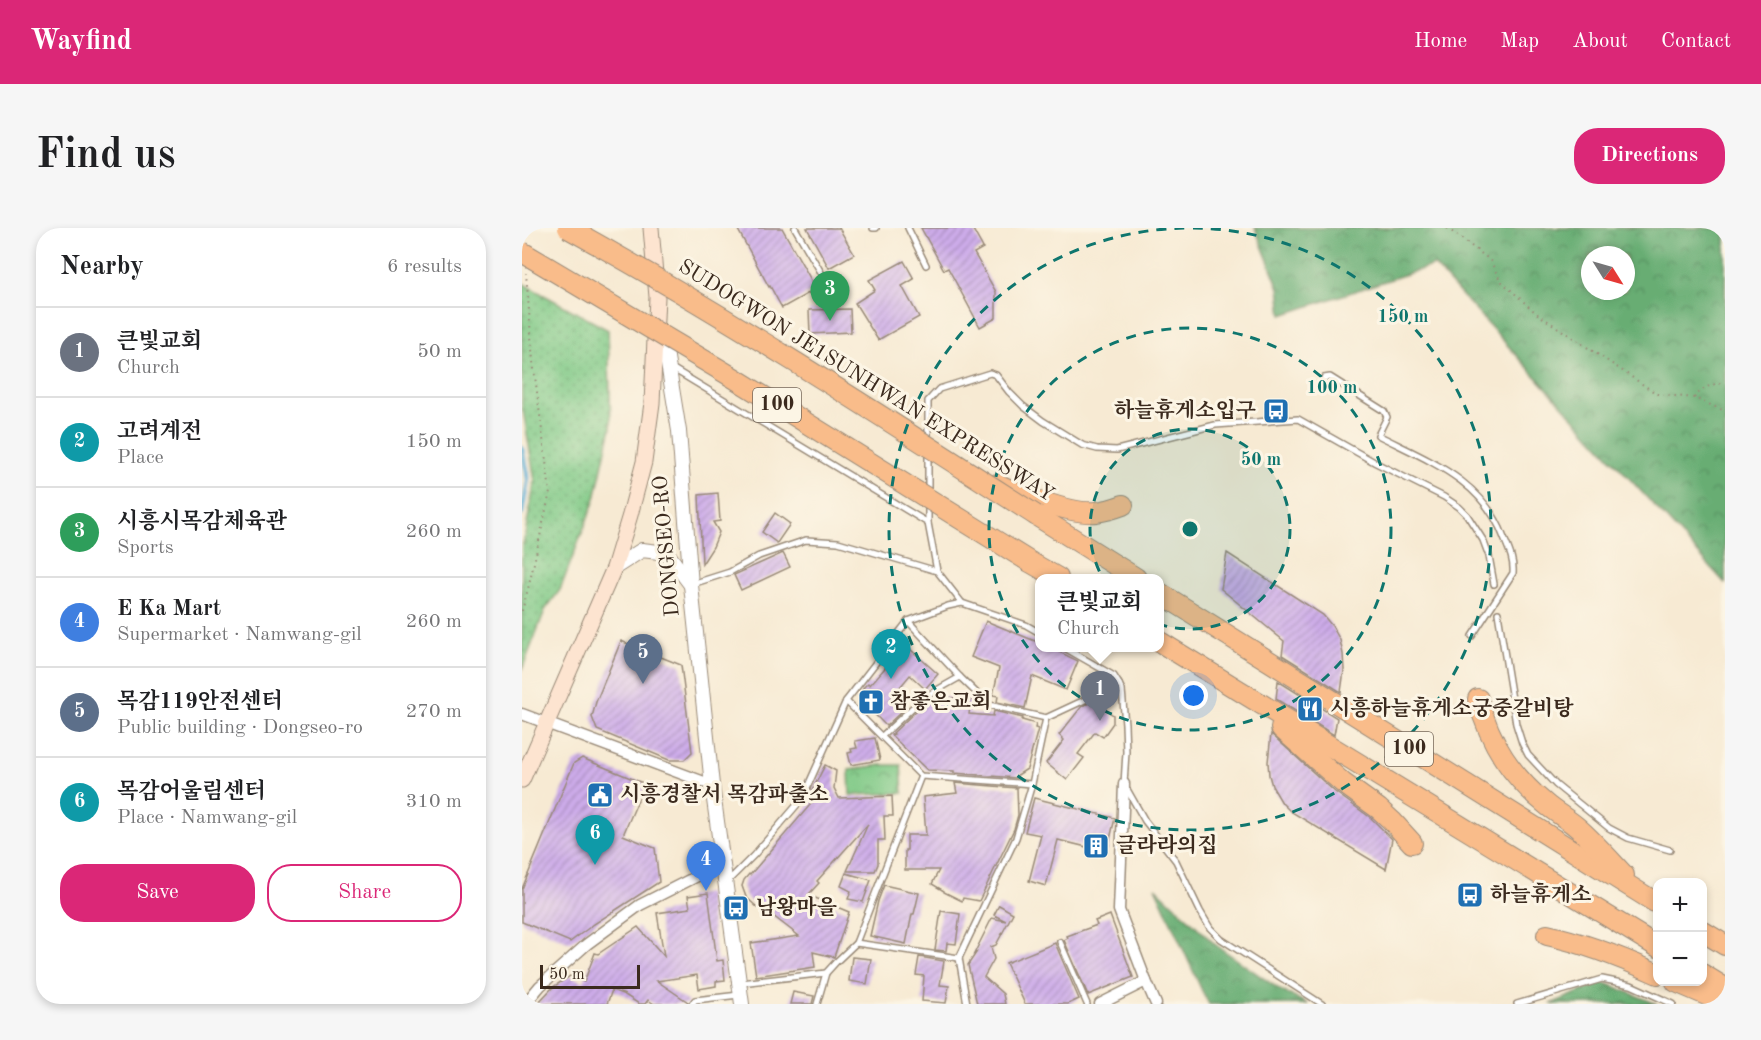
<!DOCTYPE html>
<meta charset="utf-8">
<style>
body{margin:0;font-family:"Old Standard TT","Noto Serif KR",serif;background:#f6f6f6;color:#202124}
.controls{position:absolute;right:18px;bottom:18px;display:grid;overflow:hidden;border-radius:12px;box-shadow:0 3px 9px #0003}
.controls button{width:54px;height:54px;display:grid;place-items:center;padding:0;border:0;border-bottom:2px solid #e0e0e0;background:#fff;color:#202124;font:30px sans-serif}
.compass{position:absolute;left:1059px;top:18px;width:54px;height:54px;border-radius:50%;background:#fff;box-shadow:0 3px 9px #0003;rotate:127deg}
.scale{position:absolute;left:18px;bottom:15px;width:100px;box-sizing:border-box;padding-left:6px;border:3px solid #3b2a1e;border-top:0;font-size:16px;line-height:21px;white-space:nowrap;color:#3b2a1e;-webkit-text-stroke:4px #fcf5e5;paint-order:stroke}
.you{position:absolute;left:672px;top:468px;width:21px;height:21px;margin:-15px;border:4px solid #fff;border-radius:50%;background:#1a73e8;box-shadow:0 0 0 9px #1a73e833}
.badge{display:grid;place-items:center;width:39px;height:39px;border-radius:50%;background:#db2777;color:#fff;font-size:20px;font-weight:700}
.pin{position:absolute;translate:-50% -50px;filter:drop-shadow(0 2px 3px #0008)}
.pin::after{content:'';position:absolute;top:32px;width:21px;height:18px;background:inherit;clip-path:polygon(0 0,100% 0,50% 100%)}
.popup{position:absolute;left:513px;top:346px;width:129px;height:78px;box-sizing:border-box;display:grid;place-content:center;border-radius:12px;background:#fff;filter:drop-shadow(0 2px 4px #0005);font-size:20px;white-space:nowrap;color:#757577}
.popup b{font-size:22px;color:#202124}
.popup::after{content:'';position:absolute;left:50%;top:100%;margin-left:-12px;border:12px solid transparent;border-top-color:#fff}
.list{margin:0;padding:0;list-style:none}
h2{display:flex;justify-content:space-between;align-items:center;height:78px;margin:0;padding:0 24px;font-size:26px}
h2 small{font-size:20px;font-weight:400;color:#757577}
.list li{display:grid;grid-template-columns:39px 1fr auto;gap:18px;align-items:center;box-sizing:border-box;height:90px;padding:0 24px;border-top:2px solid #e0e0e0}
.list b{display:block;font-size:22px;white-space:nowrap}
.list p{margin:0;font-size:20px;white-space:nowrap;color:#757577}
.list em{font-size:20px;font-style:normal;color:#757577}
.actions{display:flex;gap:12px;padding:18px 24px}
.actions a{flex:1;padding:14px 0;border:2px solid #db2777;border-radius:24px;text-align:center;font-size:21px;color:#db2777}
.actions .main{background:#db2777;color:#fff}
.map{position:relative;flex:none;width:1203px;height:776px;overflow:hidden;border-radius:24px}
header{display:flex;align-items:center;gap:36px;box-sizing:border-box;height:84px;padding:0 30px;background:#db2777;color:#fff}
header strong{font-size:28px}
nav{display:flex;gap:33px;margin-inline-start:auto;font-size:21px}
.intro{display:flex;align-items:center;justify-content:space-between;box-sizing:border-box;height:144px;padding:0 36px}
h1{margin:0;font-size:42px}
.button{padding:15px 27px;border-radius:24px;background:#db2777;color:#fff;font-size:21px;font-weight:700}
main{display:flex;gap:36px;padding:0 36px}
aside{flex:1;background:#fff;border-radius:24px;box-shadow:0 3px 9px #0003}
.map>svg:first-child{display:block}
.grass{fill:url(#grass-dots);stroke:#5d7a52;stroke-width:1.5}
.forest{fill:url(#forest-crowns);stroke:#516c48;stroke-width:1.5;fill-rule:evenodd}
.park{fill:url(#park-crowns);stroke:#5d7a52;stroke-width:1.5}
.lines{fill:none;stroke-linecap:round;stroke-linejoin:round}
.stream{stroke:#5cafd7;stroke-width:4}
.building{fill:url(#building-hatch)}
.service-casing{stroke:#998a78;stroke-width:8}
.minor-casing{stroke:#998a78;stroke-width:13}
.tertiary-casing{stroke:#998a78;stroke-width:16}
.secondary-casing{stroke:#998a78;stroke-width:17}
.motorway-casing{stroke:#998a78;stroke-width:22}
.path{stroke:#998a78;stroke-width:2;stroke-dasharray:1.5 4.5;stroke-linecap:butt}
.service{stroke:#fff;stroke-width:5}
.minor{stroke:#fff;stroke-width:10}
.tertiary{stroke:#fff;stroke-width:14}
.secondary{stroke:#fde4d0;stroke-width:15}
.motorway{stroke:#f9bc8a;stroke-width:20}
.motorway-bridge-casing{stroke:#998a78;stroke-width:22;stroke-linecap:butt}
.motorway-bridge{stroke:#f9bc8a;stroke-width:20}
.ring{fill:none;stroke:#0f766e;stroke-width:3;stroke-dasharray:10 8}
.labels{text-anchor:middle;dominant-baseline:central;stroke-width:6;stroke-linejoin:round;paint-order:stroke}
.shield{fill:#fcf5e5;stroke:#75675a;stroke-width:1.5}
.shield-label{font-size:20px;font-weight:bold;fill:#3b2a1e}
.street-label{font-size:21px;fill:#3b2a1e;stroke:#fcf5e5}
.poi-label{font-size:21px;font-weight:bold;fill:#3b2a1e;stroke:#fcf5e5;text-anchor:start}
.centre{fill:#0f766e;stroke:#fcf5e5;stroke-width:3}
.ring-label{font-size:18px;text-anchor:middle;font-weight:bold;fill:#0f766e;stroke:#fcf5e5;stroke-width:6;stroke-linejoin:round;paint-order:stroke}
</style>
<header>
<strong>Wayfind</strong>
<nav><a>Home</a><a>Map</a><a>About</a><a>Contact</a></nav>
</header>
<div class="intro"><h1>Find us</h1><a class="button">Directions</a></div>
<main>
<aside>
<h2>Nearby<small>6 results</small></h2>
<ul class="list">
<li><span class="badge" style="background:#6b7280">1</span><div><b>큰빛교회</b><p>Church</p></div><em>50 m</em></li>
<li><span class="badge" style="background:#0f9aa8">2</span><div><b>고려계전</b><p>Place</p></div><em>150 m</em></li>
<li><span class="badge" style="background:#2e9e5b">3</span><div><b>시흥시목감체육관</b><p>Sports</p></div><em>260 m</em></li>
<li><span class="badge" style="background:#3f7fe0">4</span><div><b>E Ka Mart</b><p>Supermarket · Namwang-gil</p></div><em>260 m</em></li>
<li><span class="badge" style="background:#5c6f8a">5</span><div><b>목감119안전센터</b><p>Public building · Dongseo-ro</p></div><em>270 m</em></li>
<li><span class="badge" style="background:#0f9aa8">6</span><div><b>목감어울림센터</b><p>Place · Namwang-gil</p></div><em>310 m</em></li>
</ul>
<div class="actions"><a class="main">Save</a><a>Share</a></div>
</aside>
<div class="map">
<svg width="1203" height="776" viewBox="0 0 1203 776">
<defs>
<pattern id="grass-dots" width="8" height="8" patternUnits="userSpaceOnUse" patternTransform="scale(1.5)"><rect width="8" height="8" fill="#7fc986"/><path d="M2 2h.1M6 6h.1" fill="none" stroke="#69a36d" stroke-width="1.8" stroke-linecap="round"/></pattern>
<pattern id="forest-crowns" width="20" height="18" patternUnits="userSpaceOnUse" patternTransform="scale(1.5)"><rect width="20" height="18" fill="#67ad73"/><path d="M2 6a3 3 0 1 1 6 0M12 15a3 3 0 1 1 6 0" fill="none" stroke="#568d5e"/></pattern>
<pattern id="park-crowns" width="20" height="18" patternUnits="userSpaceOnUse" patternTransform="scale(1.5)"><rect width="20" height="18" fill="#7fc986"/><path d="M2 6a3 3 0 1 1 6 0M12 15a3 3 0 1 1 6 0" fill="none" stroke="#69a36d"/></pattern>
<pattern id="building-hatch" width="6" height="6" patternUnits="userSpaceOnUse" patternTransform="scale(1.5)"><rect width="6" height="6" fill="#cdacea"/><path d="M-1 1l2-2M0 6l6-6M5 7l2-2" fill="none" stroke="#a88cbd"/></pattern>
</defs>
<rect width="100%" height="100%" fill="#fcf5e5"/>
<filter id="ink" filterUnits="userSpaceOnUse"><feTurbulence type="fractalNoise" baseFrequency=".0167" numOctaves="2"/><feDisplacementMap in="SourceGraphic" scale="12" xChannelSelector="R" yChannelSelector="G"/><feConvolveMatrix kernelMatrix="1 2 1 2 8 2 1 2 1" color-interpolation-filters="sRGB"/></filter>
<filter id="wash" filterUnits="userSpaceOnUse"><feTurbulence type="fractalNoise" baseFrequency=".008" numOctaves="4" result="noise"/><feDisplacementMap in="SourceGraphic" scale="24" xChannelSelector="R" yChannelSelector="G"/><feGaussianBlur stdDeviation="1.35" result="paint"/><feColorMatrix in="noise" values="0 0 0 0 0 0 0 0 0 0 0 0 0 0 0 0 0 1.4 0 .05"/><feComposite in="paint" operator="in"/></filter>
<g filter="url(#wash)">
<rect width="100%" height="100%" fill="#f7ead3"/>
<!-- grass -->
<path class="grass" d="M0,55L86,102L89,199L73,271L38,362L23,382L0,442V322L13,253L0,176Z"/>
<!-- forest -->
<g class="forest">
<path d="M733,0H1203V355L912,37L760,87L757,60ZM1068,27H1104V63H1068Z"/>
<path d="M633,659L694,717L760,763L786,776H687L681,765Z"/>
<path d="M1081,754L1135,776H1029Z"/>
</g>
<!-- park -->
<path class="park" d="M359,537H379L381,565L328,567L327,542Z"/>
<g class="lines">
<!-- stream -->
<path class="stream" d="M0,219L6,252L0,286"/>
</g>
<g id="blocks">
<!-- building -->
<g class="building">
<path d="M215,0H260L294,61L260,80L248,58L247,59Z"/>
<path d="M285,0H317L332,26L307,40Z"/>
<path d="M399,0H450L461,20L452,25L474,64V90L458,99L426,40L422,42Z"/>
<path d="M382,33L392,51L380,58L397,89L356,112L333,75L353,62L347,52Z"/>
<path d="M328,81L329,104L288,106L287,82Z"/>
<path d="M196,265L198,293L191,294L197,304L191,319L180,336L177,267Z"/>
<path d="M253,285L268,296L255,315L240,304Z"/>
<path d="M261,325L268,339L219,362L212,347Z"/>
<path d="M705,325L801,387L810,398L818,412L821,426L822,442L819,464L760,427L762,413L699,361Z"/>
<path d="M464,393L518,415V420H529L556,433L544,462L510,448L503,480L475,474L476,468L471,467L477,440L449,429Z"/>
<path d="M99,413L159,437L170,524L162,532H147L75,502L70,489L74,474Z"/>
<path d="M379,413L416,446L403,461L388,447L368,471L380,483L364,498L338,471L341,460L346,455L348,457L370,432L366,428Z"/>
<path d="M756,453L815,490L812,507L754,471Z"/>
<path d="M414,468L449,472L447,486L471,488L472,483L501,490L500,492L514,496L513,500L516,501L505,541L494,548V550L432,545V543L405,542L369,507L372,506L371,505L395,482L401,479L403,475L417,473L412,469Z"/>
<path d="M572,473L591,487V495L581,509L573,504L556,526L562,530L545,552L524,535L542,512L537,507L560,478Z"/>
<path d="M749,506L813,564L849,590L870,611L864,641L768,583L760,575L750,558L747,547L746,534Z"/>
<path d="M353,510L358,532L329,537L326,525L330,524L329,521L335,520L333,513Z"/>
<path d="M60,530L123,556L101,607L133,620L137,654L72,696L48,714L0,694V661L52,535Z"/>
<path d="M303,537L314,543L312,560L317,570L370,568L371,588H362L363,612H356V636L353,643H325L346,596L295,653L297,655L286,667L327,684L312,729L291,724L293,739L234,748L229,715L277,708L238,678L236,680L224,669L220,658L222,652L227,646L228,647L294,570L288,567Z"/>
<path d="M433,555L495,560L496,587L492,601L457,673L441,670L440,673L422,664V663L410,656L417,642H383V622H385V607H404L401,569L435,565Z"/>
<path d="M512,570L593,590L585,624L536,612L524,658L507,653L519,607L503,604Z"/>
<path d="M324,645L349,652L341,674L326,671L329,663L319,658Z"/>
<path d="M362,657L397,665L392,686H390L384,716L348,708L356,673Z"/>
<path d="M186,665L195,733L201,732L203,752L194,753V758L177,761L175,747L135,753L166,774L165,776H132L126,772L123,776H117L103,767L90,762L85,776H15L31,759L48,748L62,754L73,725L76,726L116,699L142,728L135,685L168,680L166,668Z"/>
<path d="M477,677L491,685L474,717L469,719L472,731L462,749L481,766L483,776H455L446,737L454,725L452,726L470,690L484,693L472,687Z"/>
<path d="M419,683L438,686L434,716L425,715L424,723L413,722Z"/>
<path d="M588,687L611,749L566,767L542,712L546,710L545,708L575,697L573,693Z"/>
<path d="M533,715L557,771L546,776H503L484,735Z"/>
<path d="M330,729L349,731L345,756L327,753Z"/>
<path d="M397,729L422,733L418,757L427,758L424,775L400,773L402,748L394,747Z"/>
<path d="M271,764L292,768L290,776H268Z"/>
</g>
</g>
</g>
<g filter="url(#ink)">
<use href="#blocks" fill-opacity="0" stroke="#998a78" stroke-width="1.5"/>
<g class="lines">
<defs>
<g id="service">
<path d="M273,0L300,46"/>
<path d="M351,0H354"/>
<path d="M386,0L404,37"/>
<path d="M148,139L406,295V276"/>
<path d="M802,150L808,149L862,183L865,189L856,207C907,233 961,252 982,310C987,322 992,332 991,345L950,408"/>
<path d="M406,213V173L417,161L468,145L474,147L487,164L501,178L521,193L560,217L575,221L595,222L693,197L776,191L854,235L922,269L937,279L945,287L961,312L967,328L972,356"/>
<path d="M406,264V222"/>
<path d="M406,295L415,343"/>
<path d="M170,356L208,344L237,328L284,312L316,314L415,343L440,375L504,397L518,405"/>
<path d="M976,385L994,496L1000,515L1006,527L1034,557L1087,600L1106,610L1148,622"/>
<path d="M386,393L438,449L467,477L524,490"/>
<path d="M543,420L592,448L597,456L600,462L603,496L604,524L602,556L623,593L654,633L678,683L688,700L699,711L800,776"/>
<path d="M324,473L399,548L510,556"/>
<path d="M360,508L401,470L438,449"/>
<path d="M206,653L232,627L280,571L324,473L386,393L426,378L440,375"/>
<path d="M538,714L565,776"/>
<path d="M334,715L399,548"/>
<path d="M437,730L445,776"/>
<path d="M219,755L304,745"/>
<path d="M170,776L173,772L217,767"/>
<path d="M295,776L304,745L314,734L334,715L437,730L494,610L510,556L524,490L597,456"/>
<path d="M995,776L1080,751L1109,757L1151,776"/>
</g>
<g id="minor">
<path d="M0,486L190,557"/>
<path d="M602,556L597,682L624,753"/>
<path d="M3,776L18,758L65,716L118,677L201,635"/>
<path d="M578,776L624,753L634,776"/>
</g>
<g id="tertiary">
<path d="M141,105L157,203L169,357L190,557L220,776"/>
<path d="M92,340L120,322L145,325L169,357"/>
</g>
<path id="secondary" d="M0,552L92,340L108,287L122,234L130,175L135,69L129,0"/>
<g id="motorway">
<path d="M475,256C496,266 551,287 574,284C583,283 593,280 601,277"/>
<path d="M515,288L614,350"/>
<path d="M508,334L536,350"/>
<path d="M638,365L1136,676"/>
<path d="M638,414L1136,719"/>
<path d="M956,471C968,516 990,549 1026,578C1036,586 1047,592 1056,600C1072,614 1087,631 1102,647"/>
<path d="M759,500L821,555L857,581L870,593L890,615"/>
<path d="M1180,703L1203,717"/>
<path d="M1025,707C1063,715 1100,730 1136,746"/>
<path d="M1180,746L1203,760"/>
<path d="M1154,754L1203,775"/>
</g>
</defs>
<!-- service casing -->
<use href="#service" class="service-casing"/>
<!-- minor casing -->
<use href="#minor" class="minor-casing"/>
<!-- tertiary casing -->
<use href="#tertiary" class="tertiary-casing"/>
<!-- secondary casing -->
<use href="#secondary" class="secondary-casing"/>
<!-- motorway casing -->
<use href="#motorway" class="motorway-casing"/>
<!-- path -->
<g class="path">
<path d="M0,0L1,9"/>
<path d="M925,0L968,32L978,52L1014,85L1135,166L1172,170L1203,183"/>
<path d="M1172,170C1181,159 1189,156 1203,155"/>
<path d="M0,383L7,357L28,264L11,133L4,45"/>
</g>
<!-- service -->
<use href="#service" class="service"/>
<!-- minor -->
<use href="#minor" class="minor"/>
<!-- tertiary -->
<use href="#tertiary" class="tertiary"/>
<!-- secondary -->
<use href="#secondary" class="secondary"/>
<!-- motorway -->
<use href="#motorway" class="motorway"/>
<defs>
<g id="motorway-bridge">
<path d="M46,0C207,89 361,189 515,288"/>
<path d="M0,24L212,150L508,334"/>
</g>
</defs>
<!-- motorway-bridge casing -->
<use href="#motorway-bridge" class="motorway-bridge-casing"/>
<!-- motorway-bridge -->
<use href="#motorway-bridge" class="motorway-bridge"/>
</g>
</g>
<!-- distance rings -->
<circle cx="668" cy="301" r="100" fill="#0f766e" fill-opacity=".12"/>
<g class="ring">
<circle cx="668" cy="301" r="100"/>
<circle cx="668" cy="301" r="201"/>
<path d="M671 0A301 301 0 1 1 665 0"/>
</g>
<!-- icons -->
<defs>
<symbol id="bus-square" viewBox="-11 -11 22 22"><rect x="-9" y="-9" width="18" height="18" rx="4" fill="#1f6fb2" stroke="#fcf5e5"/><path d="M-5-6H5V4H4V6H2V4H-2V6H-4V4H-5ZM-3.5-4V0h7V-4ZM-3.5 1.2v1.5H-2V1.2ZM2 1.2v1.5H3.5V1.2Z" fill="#fff"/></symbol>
<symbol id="church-square" viewBox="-11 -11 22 22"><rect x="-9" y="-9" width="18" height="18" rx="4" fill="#1f6fb2" stroke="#fcf5e5"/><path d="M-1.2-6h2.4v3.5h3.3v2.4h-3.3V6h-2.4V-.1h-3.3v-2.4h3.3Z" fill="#fff"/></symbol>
<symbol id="restaurant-square" viewBox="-11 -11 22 22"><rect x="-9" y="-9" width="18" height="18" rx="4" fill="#1f6fb2" stroke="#fcf5e5"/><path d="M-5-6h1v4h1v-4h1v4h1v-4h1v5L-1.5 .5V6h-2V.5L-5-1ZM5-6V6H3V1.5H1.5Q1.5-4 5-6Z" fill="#fff"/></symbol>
<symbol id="civic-square" viewBox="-11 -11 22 22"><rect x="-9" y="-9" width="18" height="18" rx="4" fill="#1f6fb2" stroke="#fcf5e5"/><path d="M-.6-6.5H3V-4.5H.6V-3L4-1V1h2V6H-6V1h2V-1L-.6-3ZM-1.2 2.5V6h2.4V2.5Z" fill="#fff"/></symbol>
<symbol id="building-square" viewBox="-11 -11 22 22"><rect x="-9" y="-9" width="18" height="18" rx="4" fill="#1f6fb2" stroke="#fcf5e5"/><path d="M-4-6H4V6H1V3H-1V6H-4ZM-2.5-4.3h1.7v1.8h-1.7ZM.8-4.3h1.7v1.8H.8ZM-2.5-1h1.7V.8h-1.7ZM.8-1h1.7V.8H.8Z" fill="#fff"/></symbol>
</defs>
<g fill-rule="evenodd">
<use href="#bus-square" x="739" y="168" width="30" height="30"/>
<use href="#church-square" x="334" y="459" width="30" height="30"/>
<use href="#restaurant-square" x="773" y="466" width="30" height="30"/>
<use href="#civic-square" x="63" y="552" width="30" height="30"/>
<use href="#building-square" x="559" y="603" width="30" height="30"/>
<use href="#bus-square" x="933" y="652" width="30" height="30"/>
<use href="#bus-square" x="199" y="665" width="30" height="30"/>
</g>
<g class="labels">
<!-- shield labels -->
<g class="shield">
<rect x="231" y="160" width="48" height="34" rx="4.5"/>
<rect x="863" y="504" width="48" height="34" rx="4.5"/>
</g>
<g class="shield-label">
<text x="255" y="177">100</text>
<text x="887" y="521">100</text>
</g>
<!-- street labels -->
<g class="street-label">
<text transform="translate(344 153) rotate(32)">SUDOGWON JE1SUNHWAN EXPRESSWAY</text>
<text transform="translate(145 318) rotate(-95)">DONGSEO-RO</text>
</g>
<!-- poi labels -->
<g class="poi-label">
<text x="734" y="183" text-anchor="end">하늘휴게소입구</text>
<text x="368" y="474">참좋은교회</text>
<text x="808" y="481">시흥하늘휴게소궁중갈비탕</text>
<text x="98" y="567">시흥경찰서 목감파출소</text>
<text x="594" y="618">글라라의집</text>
<text x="968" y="667">하늘휴게소</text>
<text x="234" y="680">남왕마을</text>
</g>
</g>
<circle cx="668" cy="301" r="9" class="centre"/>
<g class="ring-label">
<text x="881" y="94">150 m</text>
<text x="810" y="165">100 m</text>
<text x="739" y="237">50 m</text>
</g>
</svg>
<div class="controls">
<button>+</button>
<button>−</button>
</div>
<svg class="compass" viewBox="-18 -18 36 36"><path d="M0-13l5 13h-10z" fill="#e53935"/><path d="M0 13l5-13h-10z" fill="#757577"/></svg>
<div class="scale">50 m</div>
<div class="you"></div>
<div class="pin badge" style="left:578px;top:493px;background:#6b7280">1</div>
<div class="popup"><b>큰빛교회</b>Church</div>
<div class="pin badge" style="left:369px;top:451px;background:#0f9aa8">2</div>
<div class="pin badge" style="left:308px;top:93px;background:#2e9e5b">3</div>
<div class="pin badge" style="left:184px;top:663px;background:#3f7fe0">4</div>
<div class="pin badge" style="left:121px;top:456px;background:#5c6f8a">5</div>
<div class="pin badge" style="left:73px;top:637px;background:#0f9aa8">6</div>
</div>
</main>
